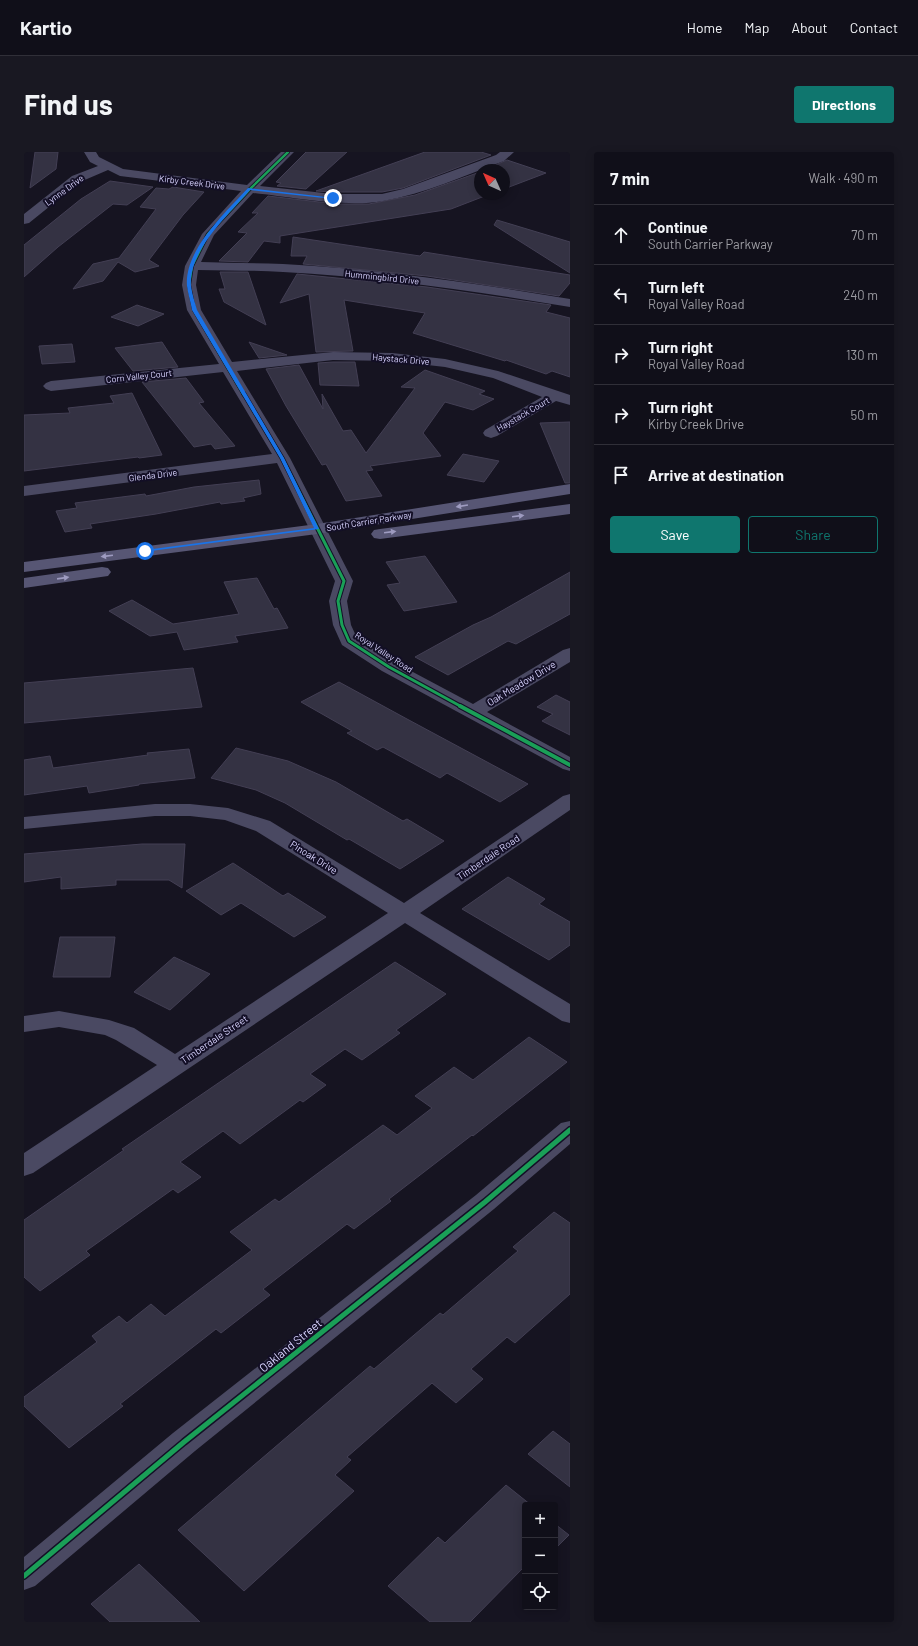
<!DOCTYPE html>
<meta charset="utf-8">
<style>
body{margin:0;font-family:Barlow,sans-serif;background:#191822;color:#f1f3f6}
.controls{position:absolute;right:12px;bottom:12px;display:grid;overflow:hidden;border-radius:4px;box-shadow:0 2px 10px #0003}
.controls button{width:36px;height:36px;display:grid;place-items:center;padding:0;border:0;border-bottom:1px solid #302f38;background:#100f19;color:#f1f3f6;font:20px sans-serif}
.compass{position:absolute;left:450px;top:12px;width:36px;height:36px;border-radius:50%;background:#100f19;box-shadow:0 2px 10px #0003;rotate:315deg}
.stop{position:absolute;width:12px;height:12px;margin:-9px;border:3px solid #1a73e8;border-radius:50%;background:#fff}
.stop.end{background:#1a73e8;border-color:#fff;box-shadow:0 1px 4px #0008}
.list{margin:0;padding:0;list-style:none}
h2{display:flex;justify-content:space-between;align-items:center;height:52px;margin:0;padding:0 16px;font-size:17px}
h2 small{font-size:13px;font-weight:400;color:#9c9ca2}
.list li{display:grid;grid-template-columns:26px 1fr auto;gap:12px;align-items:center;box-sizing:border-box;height:60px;padding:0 16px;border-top:1px solid #302f38}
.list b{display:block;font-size:15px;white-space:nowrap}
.list p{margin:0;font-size:13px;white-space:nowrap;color:#9c9ca2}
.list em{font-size:13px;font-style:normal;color:#9c9ca2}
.actions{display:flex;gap:8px;padding:12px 16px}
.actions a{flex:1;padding:9px 0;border:1px solid #0f766e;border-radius:4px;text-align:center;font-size:14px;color:#0f766e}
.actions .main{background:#0f766e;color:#fff}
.icon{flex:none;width:22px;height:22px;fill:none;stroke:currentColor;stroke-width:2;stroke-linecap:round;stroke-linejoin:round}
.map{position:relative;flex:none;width:546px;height:1470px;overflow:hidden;border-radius:4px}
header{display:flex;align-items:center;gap:24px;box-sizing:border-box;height:56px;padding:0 20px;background:#100f19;border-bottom:1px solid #302f38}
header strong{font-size:19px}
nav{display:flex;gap:22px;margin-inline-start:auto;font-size:14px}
.intro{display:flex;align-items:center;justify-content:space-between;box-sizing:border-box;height:96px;padding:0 24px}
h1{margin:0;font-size:28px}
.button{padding:10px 18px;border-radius:4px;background:#0f766e;color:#fff;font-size:14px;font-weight:700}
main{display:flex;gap:24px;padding:0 24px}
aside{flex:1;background:#100f19;border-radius:4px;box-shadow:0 2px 10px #0003}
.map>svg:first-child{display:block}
.building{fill:#343243;stroke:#433f54}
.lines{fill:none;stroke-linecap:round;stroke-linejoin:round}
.minor{fill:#4a4962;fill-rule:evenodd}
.secondary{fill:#575674;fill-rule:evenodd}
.cycleway-far3-casing{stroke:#130f26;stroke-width:4}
.cycleway-far2-casing{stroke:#130f26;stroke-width:5}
.cycleway-far1-casing{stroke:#130f26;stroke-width:6}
.cycleway-casing{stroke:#130f26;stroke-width:8}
.cycleway-far3{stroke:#1a9f57;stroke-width:2.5}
.cycleway-far2{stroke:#1a9f57;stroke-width:3}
.cycleway-far1{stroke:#1a9f57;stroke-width:4}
.cycleway{stroke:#1a9f57;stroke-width:5}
.oneway{fill:#9e9bc0}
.route{fill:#1a73e8}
.labels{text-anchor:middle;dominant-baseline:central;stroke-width:4;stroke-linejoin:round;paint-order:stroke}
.far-street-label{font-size:9px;fill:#d9d4ff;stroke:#130f26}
.street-label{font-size:10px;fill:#d9d4ff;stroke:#130f26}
.near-street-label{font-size:12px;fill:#d9d4ff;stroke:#130f26}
</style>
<header>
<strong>Kartio</strong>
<nav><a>Home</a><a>Map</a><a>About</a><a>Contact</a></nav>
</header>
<div class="intro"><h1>Find us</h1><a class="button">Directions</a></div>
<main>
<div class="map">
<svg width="546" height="1470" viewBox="0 0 546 1470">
<rect width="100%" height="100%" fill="#161421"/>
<!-- building -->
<g class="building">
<path d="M11,0H34L32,17L6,36Z"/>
<path d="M282,0H323L282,37L253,34L257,31L252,30Z"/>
<path d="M401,0H457L467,3L379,36L358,40H309L292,39Z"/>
<path d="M483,8L522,21L480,37V18H460Z"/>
<path d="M456,20V42H466L427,57L256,84V91L240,89L224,110L195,109L223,81L214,80L234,61H228L244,44L312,52H345L391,43Z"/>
<path d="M86,29L129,35L103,53L89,52L34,95L0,125V93L57,47Z"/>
<path d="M149,35L180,40L159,63L125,108L135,114L111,120L94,110L79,129L49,137L69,112L95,106L132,57L116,55L132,36L145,37Z"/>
<path d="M473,68L546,90V121L470,73Z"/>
<path d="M269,85L396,104L400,100L546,123V131L535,144L403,124L279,112L283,104H267Z"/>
<path d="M196,120H224L242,173L200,150L195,137H201Z"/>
<path d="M273,122L403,135L527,153L522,160L546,166V225L528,219L522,222L482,208L481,209L389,181L401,161L320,148L329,199L292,200L285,142L256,151Z"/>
<path d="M113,153L140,162L114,174L87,165Z"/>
<path d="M138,190L154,215L109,219L91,196Z"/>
<path d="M225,190L263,203L235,206Z"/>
<path d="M48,192L51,210L18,212L15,194Z"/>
<path d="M309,210H331L335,234L296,233L294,211Z"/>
<path d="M275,213L299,257L298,242L319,279L327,278L342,301L391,236L377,235L401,218L461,239L455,242L470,247L449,258L421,250L399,281L417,304L346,314L349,318L342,319L358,344L322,349L302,312L298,313L262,254L242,217Z"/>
<path d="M162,226L180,250L175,251L211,294L191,297L187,292L170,295L118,230Z"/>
<path d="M108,241L138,303L115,306L114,305L0,319V263L46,261L44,256L90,251L86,244Z"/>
<path d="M546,270V331H541L516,271Z"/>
<path d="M439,302L475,309L460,330L423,323Z"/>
<path d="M235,328L237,342L219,346L221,349L197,352L196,350L132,362L66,372L68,376L41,380L32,359L53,356L51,351L121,342L122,344L170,335Z"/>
<path d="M401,404L433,450L380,459L363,433L376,431L362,410Z"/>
<path d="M546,420V462L492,492L484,489L424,523L391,505L449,473L467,465Z"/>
<path d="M233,426L250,457L253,456L264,476L211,484L214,490L160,498L153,480L126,484L85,459L108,448L149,472L215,462L200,430Z"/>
<path d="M169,516L178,555L0,571V531Z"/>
<path d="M315,530L383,567L504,632L476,650L423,621L416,626L359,595L353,598L323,581L328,579L277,550Z"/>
<path d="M532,543L546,550V583L518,569L529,562L513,555Z"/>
<path d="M212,596L264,609L312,630L379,669L383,667L420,689L376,717L325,687L323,688L261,651L232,638L187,626Z"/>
<path d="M165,597L171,626L115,632V633L65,641L63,634L0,643V608L26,604L29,616L124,603L123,601Z"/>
<path d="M118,692H161L158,736L145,728H92V733L37,737V725L0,730V702Z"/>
<path d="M209,711L259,744L264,741L302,765L270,785L217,751L197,763L162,739Z"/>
<path d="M484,725L521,747L515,752L546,770V793L525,808L438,757Z"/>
<path d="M36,785H91L86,825H29Z"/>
<path d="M150,805L186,822L146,858L110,840Z"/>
<path d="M371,810L422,842L372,878L376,881L338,908L321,897L286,922L302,933L279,950L276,948L216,992L199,979L156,1010L177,1025L154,1041L149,1037L62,1099L66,1103L16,1139L0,1125V1068L100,998L98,997Z"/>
<path d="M505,885L543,910L449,984L448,983L365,1047L367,1049L330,1077L323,1072L239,1137L246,1143L197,1181L192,1177L96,1252L99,1254L45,1296L0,1254V1245L73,1190L68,1184L95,1164L103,1171L127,1152L141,1164L228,1098L206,1080L251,1047L255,1050L359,973L373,983L408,956L391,944L430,915L449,928Z"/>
<path d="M530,1060L546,1071V1142L491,1191L483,1185L447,1217L459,1227L432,1251L408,1231L323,1305L327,1308L311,1323L330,1339L220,1439L154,1378L346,1214L350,1217L416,1161L419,1163L494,1099L489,1095Z"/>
<path d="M529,1279L546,1292V1335L504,1302Z"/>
<path d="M482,1333L507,1353H501V1417L499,1416L446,1470H406L364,1434L414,1385L421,1391Z"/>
<path d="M531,1372L545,1383L531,1397Z"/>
<path d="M115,1412L176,1470H86L67,1452Z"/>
</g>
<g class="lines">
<!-- minor -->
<g class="minor">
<path d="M60,0H72L75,5L99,17L223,33L257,0H270L236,34L309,42H358L379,37L472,3L476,0H490L480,9C441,23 401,42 359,49C323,56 266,45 229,41L190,83L177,110C204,111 231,111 259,112C355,117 451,131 546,147V155C451,139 355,125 259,120C231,118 202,119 174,118L172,133L177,158L208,210L309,200L368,201L421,207L474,219L546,243V253L532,249L473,284L467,286L461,284L459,281L461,278L518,245L469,226L421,215L368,209L309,208L213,219L266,306L329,429L323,449L327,473L333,486L372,511L449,552L539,498L546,496V510L463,560L546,605V619L539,617L358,519L318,493L309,473L305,449L311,429L253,311L0,344V334L248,302L199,220L27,239L22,237L19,234L22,231L27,229L195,212L163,158L158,133L161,114L178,82L217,39L96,24L84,18L56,30L5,71L0,72V62L48,24L74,14L66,10Z"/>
<path d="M546,642V658L396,761L546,852V871L538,869L381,771L9,1021L0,1024V1001L133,913L92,888L81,883L35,875L0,880V864L35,859L85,868L110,876L151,902L364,761L232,679L201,668L166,664H131L0,677V665L131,652H166L204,656L246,669L380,751L539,644Z"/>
<path d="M546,969V992L470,1057L171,1299L11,1434L0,1438V1405L149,1281L452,1043L537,971Z"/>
</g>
<!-- secondary -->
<g class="secondary">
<path d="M546,332V342L293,382L0,420V410L293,372Z"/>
<path d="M546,352V362L356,387L350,386L347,382L350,378L356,377Z"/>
<path d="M78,415L84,416L87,420L84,424L0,436V426Z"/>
</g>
<defs>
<path id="cycleway-far3" d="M220,243L170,158L165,133L168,114L184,82L226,37L264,0"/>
<path id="cycleway-far2" d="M220,242L258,306L320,429L314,449L318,473L325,489L365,515L438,555"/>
<path id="cycleway-far1" d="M436,554L546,613"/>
<path id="cycleway" d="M0,1424L160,1290L461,1050L546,978"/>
</defs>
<!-- cycleway-far3 casing -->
<use href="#cycleway-far3" class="cycleway-far3-casing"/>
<!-- cycleway-far2 casing -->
<use href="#cycleway-far2" class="cycleway-far2-casing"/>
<!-- cycleway-far1 casing -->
<use href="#cycleway-far1" class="cycleway-far1-casing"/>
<!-- cycleway casing -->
<use href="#cycleway" class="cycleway-casing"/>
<!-- cycleway-far3 -->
<use href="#cycleway-far3" class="cycleway-far3"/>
<!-- cycleway-far2 -->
<use href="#cycleway-far2" class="cycleway-far2"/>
<!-- cycleway-far1 -->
<use href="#cycleway-far1" class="cycleway-far1"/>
<!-- cycleway -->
<use href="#cycleway" class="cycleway"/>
</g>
<!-- one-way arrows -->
<defs><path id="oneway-solid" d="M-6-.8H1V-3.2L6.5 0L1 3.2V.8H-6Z"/></defs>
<g class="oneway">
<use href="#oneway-solid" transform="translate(438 354) rotate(171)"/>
<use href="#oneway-solid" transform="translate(494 364) rotate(-7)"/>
<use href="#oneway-solid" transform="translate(366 380) rotate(-7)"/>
<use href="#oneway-solid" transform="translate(83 404) rotate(173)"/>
<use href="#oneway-solid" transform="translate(39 426) rotate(-8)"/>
</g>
<!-- route -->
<path class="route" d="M224,36L311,46L309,47L226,38C205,62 164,99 167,134C168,142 171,151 173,158L260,306L295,377L119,400V398H121L290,376L256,306L168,158C167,151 164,142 163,134C160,98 202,60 224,36Z"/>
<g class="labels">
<!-- far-street labels -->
<g class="far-street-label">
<text transform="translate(168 30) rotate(7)">Kirby Creek Drive</text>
<text transform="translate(40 38) rotate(-36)">Lynne Drive</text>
<text transform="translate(358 125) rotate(6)">Hummingbird Drive</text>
<text transform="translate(377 207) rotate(5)">Haystack Drive</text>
<text transform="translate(115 224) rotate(-6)">Corn Valley Court</text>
<text transform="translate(499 262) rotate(-30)">Haystack Court</text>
<text transform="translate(129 323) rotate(-7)">Glenda Drive</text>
<text transform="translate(345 369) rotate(-9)">South Carrier Parkway</text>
<text transform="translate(360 500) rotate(33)">Royal Valley Road</text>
</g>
<!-- street labels -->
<g class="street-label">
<text transform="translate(497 531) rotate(-31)">Oak Meadow Drive</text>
<text transform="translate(290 705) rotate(32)">Pinoak Drive</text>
<text transform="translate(464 705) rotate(-34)">Timberdale Road</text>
<text transform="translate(190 887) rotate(-34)">Timberdale Street</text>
</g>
<!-- near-street labels -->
<g class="near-street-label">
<text transform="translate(266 1193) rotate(-39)">Oakland Street</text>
</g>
</g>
</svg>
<div class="controls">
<button>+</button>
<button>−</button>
<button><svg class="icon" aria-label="locate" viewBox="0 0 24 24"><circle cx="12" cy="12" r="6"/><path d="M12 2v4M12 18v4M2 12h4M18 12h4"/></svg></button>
</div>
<svg class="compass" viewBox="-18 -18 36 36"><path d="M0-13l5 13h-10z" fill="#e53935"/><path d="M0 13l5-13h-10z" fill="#9c9ca2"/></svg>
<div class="stop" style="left:121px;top:399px"></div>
<div class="stop end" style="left:309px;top:46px"></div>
</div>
<aside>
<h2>7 min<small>Walk · 490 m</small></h2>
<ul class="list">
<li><svg class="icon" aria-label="ahead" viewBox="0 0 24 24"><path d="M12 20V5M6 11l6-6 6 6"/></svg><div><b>Continue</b><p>South Carrier Parkway</p></div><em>70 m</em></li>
<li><svg class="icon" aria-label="left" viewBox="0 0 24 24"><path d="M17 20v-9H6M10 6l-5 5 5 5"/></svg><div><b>Turn left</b><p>Royal Valley Road</p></div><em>240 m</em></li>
<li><svg class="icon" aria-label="right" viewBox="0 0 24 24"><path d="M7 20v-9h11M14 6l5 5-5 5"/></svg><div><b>Turn right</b><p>Royal Valley Road</p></div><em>130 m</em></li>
<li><svg class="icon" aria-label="right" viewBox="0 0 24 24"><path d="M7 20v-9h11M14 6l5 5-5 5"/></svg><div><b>Turn right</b><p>Kirby Creek Drive</p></div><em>50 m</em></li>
<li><svg class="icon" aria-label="arrive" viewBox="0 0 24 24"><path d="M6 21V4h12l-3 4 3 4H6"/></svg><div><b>Arrive at destination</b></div></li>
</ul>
<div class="actions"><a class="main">Save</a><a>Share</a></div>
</aside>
</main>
